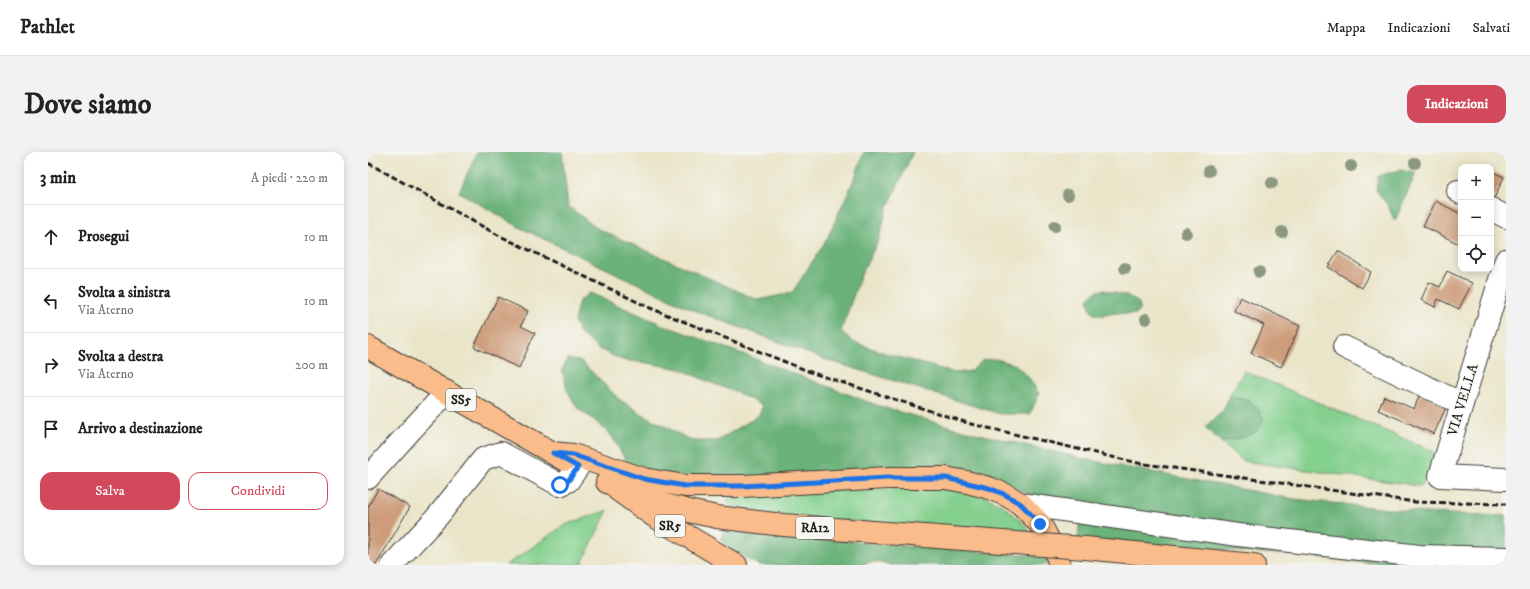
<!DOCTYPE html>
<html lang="it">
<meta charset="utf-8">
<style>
body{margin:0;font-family:"IM FELL DW Pica",serif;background:#f2f2f2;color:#222}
.controls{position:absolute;right:12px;top:12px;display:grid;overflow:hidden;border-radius:8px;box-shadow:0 2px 10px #0003}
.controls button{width:36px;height:36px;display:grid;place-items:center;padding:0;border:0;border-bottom:1px solid #e0e0e0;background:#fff;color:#222;font:20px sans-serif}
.stop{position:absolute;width:12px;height:12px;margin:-9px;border:3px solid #1a73e8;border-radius:50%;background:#fff}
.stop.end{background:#1a73e8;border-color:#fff;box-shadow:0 1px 4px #0008}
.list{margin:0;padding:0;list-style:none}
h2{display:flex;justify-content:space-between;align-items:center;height:52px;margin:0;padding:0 16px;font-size:17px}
h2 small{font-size:13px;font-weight:400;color:#767676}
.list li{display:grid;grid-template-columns:26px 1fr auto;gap:12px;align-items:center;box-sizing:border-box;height:64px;padding:0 16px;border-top:1px solid #e0e0e0}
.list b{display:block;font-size:15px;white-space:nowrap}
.list p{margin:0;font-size:13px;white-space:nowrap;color:#767676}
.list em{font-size:13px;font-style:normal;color:#767676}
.actions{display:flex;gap:8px;padding:12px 16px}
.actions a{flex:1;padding:9px 0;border:1px solid #d1495b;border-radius:12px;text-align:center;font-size:14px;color:#d1495b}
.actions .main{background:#d1495b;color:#fff}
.icon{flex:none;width:22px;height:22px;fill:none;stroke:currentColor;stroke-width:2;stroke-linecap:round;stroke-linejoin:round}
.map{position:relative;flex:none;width:1138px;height:413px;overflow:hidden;border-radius:12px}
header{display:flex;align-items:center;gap:24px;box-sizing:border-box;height:56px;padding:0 20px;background:#fff;border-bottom:1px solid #e0e0e0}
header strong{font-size:19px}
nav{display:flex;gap:22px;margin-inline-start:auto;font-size:14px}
.intro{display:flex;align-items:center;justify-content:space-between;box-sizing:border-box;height:96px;padding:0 24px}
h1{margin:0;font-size:28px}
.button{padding:10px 18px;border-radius:12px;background:#d1495b;color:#fff;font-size:14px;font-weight:700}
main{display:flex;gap:24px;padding:0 24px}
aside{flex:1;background:#fff;border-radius:12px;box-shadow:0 2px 10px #0003}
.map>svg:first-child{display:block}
.green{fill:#84d08e;stroke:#507655}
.forest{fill:#6bb279;stroke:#44674a}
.building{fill:#cd9c7a}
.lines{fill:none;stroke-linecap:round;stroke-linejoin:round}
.minor-casing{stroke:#3b3a36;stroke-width:24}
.major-casing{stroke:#3b3a36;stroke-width:24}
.highway-casing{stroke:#3b3a36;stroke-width:24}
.minor{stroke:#fff;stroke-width:22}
.major{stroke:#f9bc8a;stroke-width:22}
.highway{stroke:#f9bc8a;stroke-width:22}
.rail{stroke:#1c1c1c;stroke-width:3;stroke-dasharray:6 3;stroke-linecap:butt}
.highway-bridge-casing{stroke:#3b3a36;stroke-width:24;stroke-linecap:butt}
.highway-bridge{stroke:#f9bc8a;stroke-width:22}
.tree{fill:#8c9980}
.route{stroke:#1a73e8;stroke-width:5}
.labels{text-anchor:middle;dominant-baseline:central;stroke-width:3;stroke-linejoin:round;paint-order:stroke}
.shield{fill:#f6f6f2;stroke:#5d5d5c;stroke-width:1}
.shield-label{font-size:13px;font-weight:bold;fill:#1c1c1c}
.street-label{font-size:14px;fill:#1c1c1c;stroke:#f6f6f2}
</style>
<header>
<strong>Pathlet</strong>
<nav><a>Mappa</a><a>Indicazioni</a><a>Salvati</a></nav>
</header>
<div class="intro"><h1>Dove siamo</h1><a class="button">Indicazioni</a></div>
<main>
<aside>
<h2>3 min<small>A piedi · 220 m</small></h2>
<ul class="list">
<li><svg class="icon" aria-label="ahead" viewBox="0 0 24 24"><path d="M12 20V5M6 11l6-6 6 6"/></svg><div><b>Prosegui</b></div><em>10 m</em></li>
<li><svg class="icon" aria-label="left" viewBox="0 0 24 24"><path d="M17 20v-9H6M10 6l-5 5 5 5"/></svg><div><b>Svolta a sinistra</b><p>Via Aterno</p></div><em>10 m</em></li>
<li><svg class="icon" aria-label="right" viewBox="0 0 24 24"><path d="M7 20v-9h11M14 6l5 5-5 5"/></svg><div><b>Svolta a destra</b><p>Via Aterno</p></div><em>200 m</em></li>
<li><svg class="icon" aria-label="arrive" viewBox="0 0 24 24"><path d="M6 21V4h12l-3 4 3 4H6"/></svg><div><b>Arrivo a destinazione</b></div></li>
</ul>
<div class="actions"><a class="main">Salva</a><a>Condividi</a></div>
</aside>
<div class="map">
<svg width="1138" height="413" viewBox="0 0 1138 413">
<rect width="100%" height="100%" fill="#f6f6f2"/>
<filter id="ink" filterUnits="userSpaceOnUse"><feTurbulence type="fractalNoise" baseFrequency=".025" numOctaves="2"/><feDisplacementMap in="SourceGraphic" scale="8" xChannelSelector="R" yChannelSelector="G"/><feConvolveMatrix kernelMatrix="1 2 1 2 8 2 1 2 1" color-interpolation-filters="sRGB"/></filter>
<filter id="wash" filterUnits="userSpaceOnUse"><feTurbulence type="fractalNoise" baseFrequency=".012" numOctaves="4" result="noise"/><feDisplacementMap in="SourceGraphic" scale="16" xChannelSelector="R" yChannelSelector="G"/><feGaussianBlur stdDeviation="0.9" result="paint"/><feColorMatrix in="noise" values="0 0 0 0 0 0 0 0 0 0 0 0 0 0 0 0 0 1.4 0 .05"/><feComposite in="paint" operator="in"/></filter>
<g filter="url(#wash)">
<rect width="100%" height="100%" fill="#eae5c9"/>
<!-- green -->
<g class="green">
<path d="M876,219L1065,299L1061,326L1052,334L875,309L853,290L873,286L882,248L861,245Z"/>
<path d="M543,336L604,338L634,353L653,369L663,381L653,378C556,372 458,372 362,356L359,348L365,342Z"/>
<path d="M240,358L213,413H138L197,373Z"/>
</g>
<!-- forest -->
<g class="forest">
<path d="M109,0H194L200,54L230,77L390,148L424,141L459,87L487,25L496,0H545L518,59L511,87L492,125L473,179L485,190L517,201L587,221L603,219L615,208L628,207L648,213L662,227L671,242L662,262H632L459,208L323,157L151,75L91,40Z"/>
<path d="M1031,18L1048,21L1027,69L1019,52L1008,38L1010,24Z"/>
<path d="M735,138L762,145L771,151L772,157L768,162C761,163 755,161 748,161C740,162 734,165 726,162L722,156L720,148C723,142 728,139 735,138Z"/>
<path d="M222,141L295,173L372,201L511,254L591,277L715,307L926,347L1059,361L1138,364V413H1021L941,404L808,395L710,386L712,357L674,348L644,334L338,329L263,317L243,283L225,267L210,257L199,238L194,218L200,207L214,210L252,248L276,263L324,289H349L390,264L395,254L368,240L341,230L312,217L280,211L254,208L229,196L212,181L206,169L211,149Z"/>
<path d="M861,245C881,248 888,248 895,268L888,280L873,286L853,290L837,275L855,259Z"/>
<path d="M356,379L597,399L684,404V413H522C513,409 503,408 494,413H391L361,397L355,390L354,384Z"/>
</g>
<g id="blocks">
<!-- building -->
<g class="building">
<path d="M1123,19L1136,25L1124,51L1123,50Z"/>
<path d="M1068,49L1093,62V93L1055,74Z"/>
<path d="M970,99L1003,120L994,136L960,115Z"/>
<path d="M1079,119L1104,131L1091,157L1070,147L1067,155L1053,148L1061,130L1072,135Z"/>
<path d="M130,145L160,159L153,174L167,181L151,216L106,195Z"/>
<path d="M872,145L932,174L913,215L883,201L896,173L866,159Z"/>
<path d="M1052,242L1079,253L1066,282L1010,258L1016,244L1046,257Z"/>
<path d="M10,337L42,355L8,413H0V355Z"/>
</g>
</g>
</g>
<g filter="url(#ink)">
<use href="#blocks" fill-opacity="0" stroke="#3b3a36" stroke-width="1"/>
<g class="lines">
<defs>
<g id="minor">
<path d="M1090,39L1093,41"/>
<path d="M1123,57L1138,65"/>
<path d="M1138,108L1072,324L1138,327"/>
<path d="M976,195L1094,252"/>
<path d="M0,326L44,277L79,240"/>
<path d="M653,352L870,383L1052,404L1138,406"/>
<path d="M24,413L70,364L115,307L133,301L192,333L200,329L210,315"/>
</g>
<g id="major">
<path d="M0,195L197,308"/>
<path d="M185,301L205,303L276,327L317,334H375L520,326H578L599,330L621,336L638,343L653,352L672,372L688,401L692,413"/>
<path d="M250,338L286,364L368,413"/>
</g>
<g id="highway">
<path d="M239,330L297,353L325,360L349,365L415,373L660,392"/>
<path d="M717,396L886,413"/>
</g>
</defs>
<!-- minor casing -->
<use href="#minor" class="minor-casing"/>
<!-- major casing -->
<use href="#major" class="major-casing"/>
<!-- highway casing -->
<use href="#highway" class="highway-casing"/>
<!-- minor -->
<use href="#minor" class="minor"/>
<!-- major -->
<use href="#major" class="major"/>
<!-- highway -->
<use href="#highway" class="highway"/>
<!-- rail -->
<path class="rail" d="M0,11L130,83L282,156L445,221L603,272L770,311L1047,350L1138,352"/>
<defs>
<path id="highway-bridge" d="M660,392L717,396"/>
</defs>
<!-- highway-bridge casing -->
<use href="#highway-bridge" class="highway-bridge-casing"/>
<!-- highway-bridge -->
<use href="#highway-bridge" class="highway-bridge"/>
</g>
<!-- trees -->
<g class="tree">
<circle cx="1047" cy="11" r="6"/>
<circle cx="983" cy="14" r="6"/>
<circle cx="841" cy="19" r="6"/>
<circle cx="904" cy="31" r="6"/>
<circle cx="700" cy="43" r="6"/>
<circle cx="687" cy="74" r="6"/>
<circle cx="914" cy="80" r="6"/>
<circle cx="818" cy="81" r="6"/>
<circle cx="757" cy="116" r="6"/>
<circle cx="891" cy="120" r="6"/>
<circle cx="778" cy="167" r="6"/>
</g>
</g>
<g class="lines" filter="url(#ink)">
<!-- route -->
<path class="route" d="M192,333L200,329L210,315L185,301L205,303L276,327L317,334H375L520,326H578L621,336L638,343L653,352L672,372"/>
</g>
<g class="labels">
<!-- shield labels -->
<g class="shield">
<rect x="78" y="237" width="30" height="22" rx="3"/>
<rect x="287" y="363" width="30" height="22" rx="3"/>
<rect x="428" y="365" width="38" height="22" rx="3"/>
</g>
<g class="shield-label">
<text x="93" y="248">SS5</text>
<text x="302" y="374">SR5</text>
<text x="447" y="376">RA12</text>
</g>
<!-- street labels -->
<g class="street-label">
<text transform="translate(1095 248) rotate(-73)">VIA VELLA</text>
</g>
</g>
</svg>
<div class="controls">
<button>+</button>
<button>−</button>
<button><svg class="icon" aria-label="locate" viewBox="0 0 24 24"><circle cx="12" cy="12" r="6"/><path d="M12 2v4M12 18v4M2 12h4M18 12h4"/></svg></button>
</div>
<div class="stop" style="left:192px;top:333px"></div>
<div class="stop end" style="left:672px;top:372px"></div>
</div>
</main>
